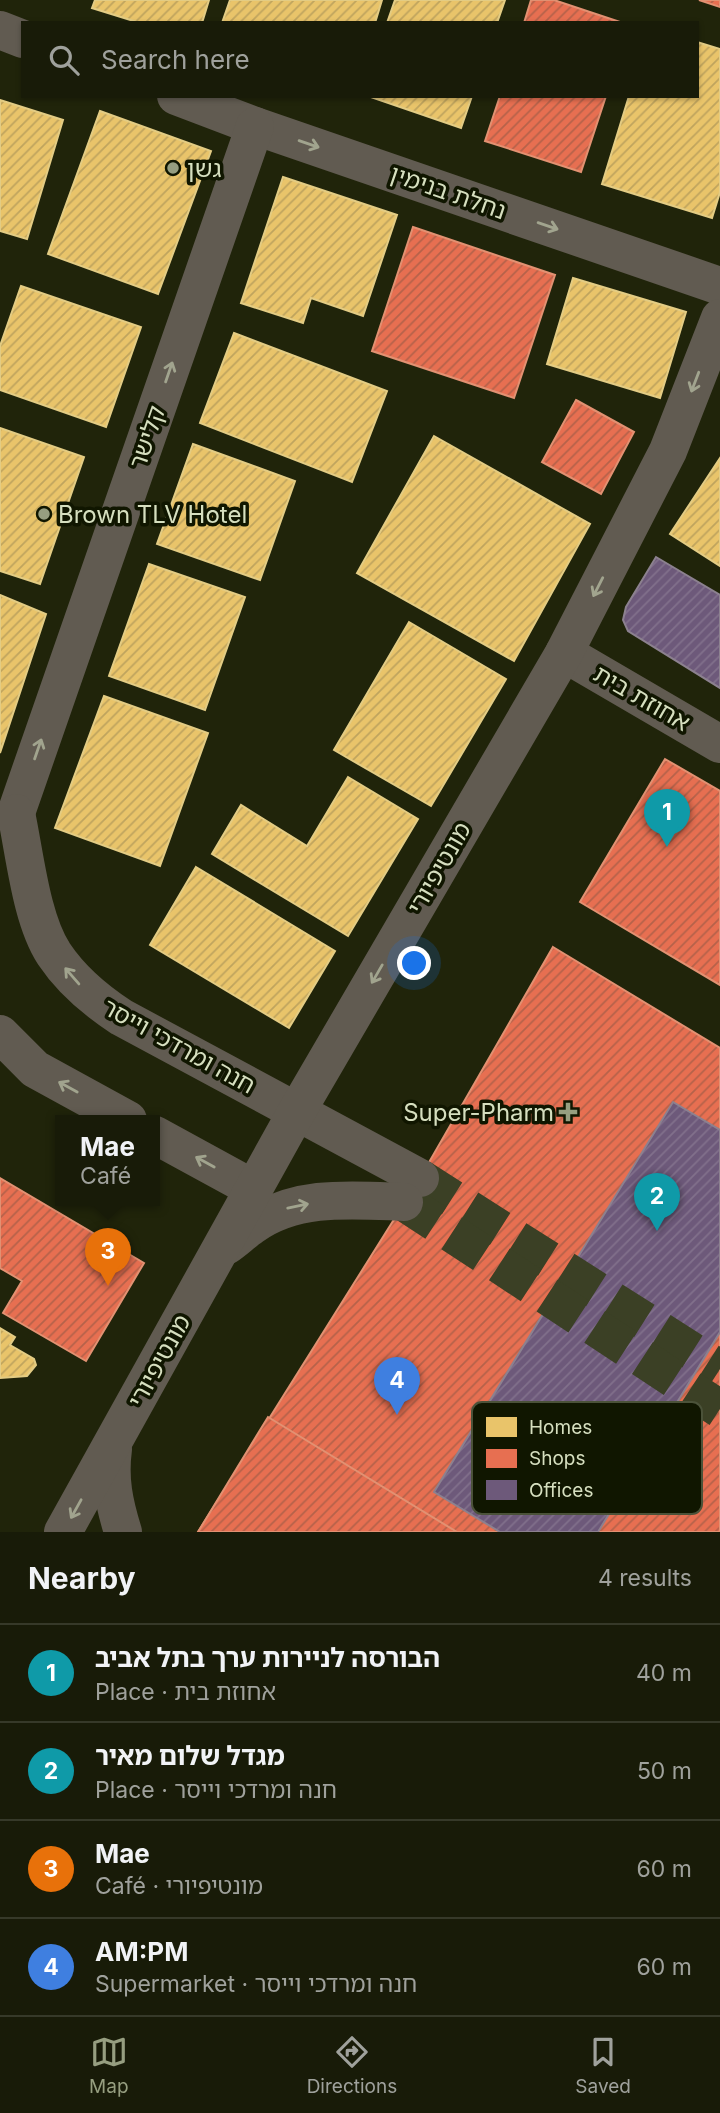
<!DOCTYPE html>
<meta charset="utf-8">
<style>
body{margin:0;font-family:Inter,"Noto Sans Hebrew",sans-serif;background:#212412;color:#f1f3f6}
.you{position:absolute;left:415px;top:964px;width:24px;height:24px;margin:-18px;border:5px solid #fff;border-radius:50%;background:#1a73e8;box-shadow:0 0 0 10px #1a73e833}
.badge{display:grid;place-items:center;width:46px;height:46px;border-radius:50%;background:#969e80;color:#fff;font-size:23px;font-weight:700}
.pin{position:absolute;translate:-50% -58px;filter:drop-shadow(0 2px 4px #0008)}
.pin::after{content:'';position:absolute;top:37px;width:24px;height:21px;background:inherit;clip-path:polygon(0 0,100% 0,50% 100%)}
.popup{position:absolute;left:55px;top:1115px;width:105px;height:91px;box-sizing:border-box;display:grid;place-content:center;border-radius:0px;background:#181b08;filter:drop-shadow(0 2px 5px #0005);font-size:23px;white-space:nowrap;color:#9fa19c}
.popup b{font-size:26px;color:#f1f3f6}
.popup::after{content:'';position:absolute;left:50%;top:100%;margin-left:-14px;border:14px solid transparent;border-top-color:#181b08}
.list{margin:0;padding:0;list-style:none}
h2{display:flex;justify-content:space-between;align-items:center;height:91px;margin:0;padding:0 28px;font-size:30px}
h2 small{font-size:23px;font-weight:400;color:#9fa19c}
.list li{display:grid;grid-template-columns:46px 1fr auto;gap:21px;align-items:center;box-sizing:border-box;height:98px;padding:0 28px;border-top:2px solid #363929}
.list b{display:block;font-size:26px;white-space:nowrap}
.list p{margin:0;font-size:23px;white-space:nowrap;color:#9fa19c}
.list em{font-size:23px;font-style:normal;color:#9fa19c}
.icon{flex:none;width:38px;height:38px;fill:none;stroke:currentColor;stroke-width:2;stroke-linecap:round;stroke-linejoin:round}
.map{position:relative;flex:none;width:720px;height:1532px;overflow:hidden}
.search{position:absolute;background:#181b08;box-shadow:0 2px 5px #0004;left:21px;right:21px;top:21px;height:77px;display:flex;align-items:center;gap:18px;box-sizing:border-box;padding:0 24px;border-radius:0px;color:#9fa19c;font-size:26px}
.sheet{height:483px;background:#181b08}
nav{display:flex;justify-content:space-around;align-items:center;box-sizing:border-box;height:98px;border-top:2px solid #363929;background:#181b08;font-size:19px;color:#9fa19c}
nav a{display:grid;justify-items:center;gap:4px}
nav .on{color:#969e80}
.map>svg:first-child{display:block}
.homes{fill:url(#homes-hatch);stroke:#e3cc84;stroke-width:2}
.shops{fill:url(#shops-hatch);stroke:#e29172;stroke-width:2}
.offices{fill:url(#offices-hatch);stroke:#8c818f;stroke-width:2}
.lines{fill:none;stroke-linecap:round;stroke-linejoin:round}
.minor-tunnel{stroke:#3b4025;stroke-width:38;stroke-dasharray:38 19;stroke-linecap:butt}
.minor{stroke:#615b51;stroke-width:38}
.oneway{stroke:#a1a48e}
.poi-dot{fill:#969e80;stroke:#101600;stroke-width:2.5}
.labels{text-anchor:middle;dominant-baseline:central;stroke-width:7;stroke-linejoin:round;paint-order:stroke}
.poi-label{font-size:24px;fill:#d6dfbf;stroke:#101600;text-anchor:start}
.street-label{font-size:24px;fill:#d6dfbf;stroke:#101600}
.key{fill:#101600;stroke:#4b5239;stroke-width:2}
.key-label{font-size:19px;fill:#d6dfbf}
</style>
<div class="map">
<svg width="720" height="1532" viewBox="0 0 720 1532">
<defs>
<pattern id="homes-hatch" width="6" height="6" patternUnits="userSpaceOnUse" patternTransform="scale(1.75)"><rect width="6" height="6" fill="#e9c46a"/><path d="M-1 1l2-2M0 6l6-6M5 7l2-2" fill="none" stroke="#bfa45e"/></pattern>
<pattern id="shops-hatch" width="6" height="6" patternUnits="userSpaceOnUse" patternTransform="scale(1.75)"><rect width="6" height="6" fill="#e76f51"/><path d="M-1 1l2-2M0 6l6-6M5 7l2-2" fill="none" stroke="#b5624a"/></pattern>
<pattern id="offices-hatch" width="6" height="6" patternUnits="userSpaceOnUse" patternTransform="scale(1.75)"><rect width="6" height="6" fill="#6d597a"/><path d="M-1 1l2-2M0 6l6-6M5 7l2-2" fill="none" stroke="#81708b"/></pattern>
</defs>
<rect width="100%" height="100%" fill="#20240a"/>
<!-- homes -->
<g class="homes">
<path d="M95,0H209L202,23H140L92,8Z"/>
<path d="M230,0H382L375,23H222Z"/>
<path d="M395,0H505L497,23H387Z"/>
<path d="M697,42L720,49V192L712,218L602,184L629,96H697Z"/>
<path d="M368,96H472L461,128Z"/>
<path d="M0,100L63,120L27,239L0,231Z"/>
<path d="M100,111L211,151L158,294L48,254Z"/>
<path d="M283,177L397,215L363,316L311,298L303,323L241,303Z"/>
<path d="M573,278L686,312L660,398L547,364Z"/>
<path d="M21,286L141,327L106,427L0,390V346Z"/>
<path d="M234,333L387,391L352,482L200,423Z"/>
<path d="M0,428L84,457L40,584L0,571Z"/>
<path d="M434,436L590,524L514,661L357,573Z"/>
<path d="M193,444L295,481L260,580L157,544Z"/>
<path d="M720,458V566L670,534Z"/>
<path d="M149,564L245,597L205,710L109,676Z"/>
<path d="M0,595L46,614L0,753Z"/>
<path d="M409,622L506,679L431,806L334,750Z"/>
<path d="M104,696L208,733L160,866L55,828Z"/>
<path d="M348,777L418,819L348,936L212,854L241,805L307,846Z"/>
<path d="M196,867L335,951L289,1028L150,945Z"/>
<path d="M0,1328L15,1337L10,1345L34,1359L36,1365L27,1376L0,1378Z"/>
</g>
<!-- shops -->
<g class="shops">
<path d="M531,0H554L623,23H524Z"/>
<path d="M699,0H720V7Z"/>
<path d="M500,96H606L581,172L485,141Z"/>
<path d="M413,227L555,275L514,398L372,351Z"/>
<path d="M576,400L634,432L601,494L542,462Z"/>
<path d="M665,759L720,791V985L580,902Z"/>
<path d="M553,947L720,1048V1532H198L420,1178Z"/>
<path d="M0,1178L144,1263L86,1361L3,1313L22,1281L0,1268Z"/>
<path d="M268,1417L457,1532H198Z"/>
</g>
<!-- offices -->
<g class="offices">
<path d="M656,557L720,595V688L628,631L623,620L626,607Z"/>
<path d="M673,1102L720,1130V1332L598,1532H500L434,1492Z"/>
</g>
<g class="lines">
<!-- minor-tunnel -->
<g class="minor-tunnel">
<path d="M420,1178L720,1369"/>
<path d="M404,1202L720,1409"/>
</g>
<!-- minor -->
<g class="minor">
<path d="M0,30L23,39"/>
<path d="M176,96L255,126L720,286"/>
<path d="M564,653L720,744"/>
<path d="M16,813L255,126"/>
<path d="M16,813C25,855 31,919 54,954C72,981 95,1000 121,1017L420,1178"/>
<path d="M0,1034L35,1069L128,1120"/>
<path d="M155,1135L254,1189"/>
<path d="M226,1246C235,1240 243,1232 252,1226C296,1194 353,1200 404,1202"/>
<path d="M113,1449C109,1479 114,1503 123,1532"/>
<path d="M63,1532L297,1111L564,653L668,451L720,318"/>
</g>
</g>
<!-- one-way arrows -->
<defs><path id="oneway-shaft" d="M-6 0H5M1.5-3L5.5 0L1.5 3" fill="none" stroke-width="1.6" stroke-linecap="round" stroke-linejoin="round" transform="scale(1.75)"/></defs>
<g class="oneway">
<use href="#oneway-shaft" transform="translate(309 144) rotate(19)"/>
<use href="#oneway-shaft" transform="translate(548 226) rotate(19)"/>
<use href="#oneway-shaft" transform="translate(169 372) rotate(-71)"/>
<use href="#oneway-shaft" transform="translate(695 382) rotate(111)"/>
<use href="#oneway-shaft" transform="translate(598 587) rotate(117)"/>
<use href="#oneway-shaft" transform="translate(38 749) rotate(-71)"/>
<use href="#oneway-shaft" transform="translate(377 974) rotate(120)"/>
<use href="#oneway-shaft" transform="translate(72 976) rotate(-131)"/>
<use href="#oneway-shaft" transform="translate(68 1087) rotate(-151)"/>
<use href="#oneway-shaft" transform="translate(205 1162) rotate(-151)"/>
<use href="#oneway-shaft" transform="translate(298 1206) rotate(-12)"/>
<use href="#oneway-shaft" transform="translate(76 1509) rotate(119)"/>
</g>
<!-- markers -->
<g class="poi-dot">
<circle cx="173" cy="168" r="7"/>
<circle cx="44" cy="514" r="7"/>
<path d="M564.5 1101.5h7v7h7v7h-7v7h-7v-7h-7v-7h7z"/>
</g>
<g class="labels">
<!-- poi labels -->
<g class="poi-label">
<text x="187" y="168">גשן</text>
<text x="58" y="514">Brown TLV Hotel</text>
<text x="554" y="1112" text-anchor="end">Super-Pharm</text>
</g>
<!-- street labels -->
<g class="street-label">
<text transform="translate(448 192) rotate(19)">נחלת בנימין</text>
<text transform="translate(147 437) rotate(-71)">קלישר</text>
<text transform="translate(642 698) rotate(30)">אחוזת בית</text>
<text transform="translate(439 868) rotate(-60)">מונטיפיורי</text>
<text transform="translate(179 1046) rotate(29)">חנה ומרדכי וייסר</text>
<text transform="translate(159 1361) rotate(-61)">מונטיפיורי</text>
</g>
</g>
<!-- legend -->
<rect x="472" y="1402" width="230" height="112" rx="10" class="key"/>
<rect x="486" y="1417" width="31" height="20" fill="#e9c46a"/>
<rect x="486" y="1449" width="31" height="19" fill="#e76f51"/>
<rect x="486" y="1480" width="31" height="20" fill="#6d597a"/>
<g class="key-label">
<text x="529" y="1434">Homes</text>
<text x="529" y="1465">Shops</text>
<text x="529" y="1497">Offices</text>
</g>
</svg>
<div class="you"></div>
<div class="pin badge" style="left:667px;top:847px;background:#0f9aa8">1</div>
<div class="pin badge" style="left:657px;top:1231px;background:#0f9aa8">2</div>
<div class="pin badge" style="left:108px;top:1286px;background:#e8710a">3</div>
<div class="popup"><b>Mae</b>Café</div>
<div class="pin badge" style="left:397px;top:1415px;background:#3f7fe0">4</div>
<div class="search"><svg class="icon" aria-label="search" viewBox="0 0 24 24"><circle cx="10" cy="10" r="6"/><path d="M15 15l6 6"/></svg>Search here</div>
</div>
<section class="sheet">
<h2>Nearby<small>4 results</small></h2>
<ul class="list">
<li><span class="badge" style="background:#0f9aa8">1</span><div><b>הבורסה לניירות ערך בתל אביב</b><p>Place · אחוזת בית</p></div><em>40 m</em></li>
<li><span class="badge" style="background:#0f9aa8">2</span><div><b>מגדל שלום מאיר</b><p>Place · חנה ומרדכי וייסר</p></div><em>50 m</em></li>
<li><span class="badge" style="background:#e8710a">3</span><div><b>Mae</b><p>Café · מונטיפיורי</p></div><em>60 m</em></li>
<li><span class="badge" style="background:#3f7fe0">4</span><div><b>AM:PM</b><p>Supermarket · חנה ומרדכי וייסר</p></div><em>60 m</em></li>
</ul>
</section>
<nav>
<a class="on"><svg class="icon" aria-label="map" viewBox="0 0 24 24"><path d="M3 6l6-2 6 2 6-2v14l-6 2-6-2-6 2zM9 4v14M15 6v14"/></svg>Map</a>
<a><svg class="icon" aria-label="directions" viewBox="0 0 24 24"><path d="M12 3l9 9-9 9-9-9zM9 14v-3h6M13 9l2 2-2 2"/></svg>Directions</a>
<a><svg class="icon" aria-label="saved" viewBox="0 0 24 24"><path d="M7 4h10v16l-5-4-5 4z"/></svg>Saved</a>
</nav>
